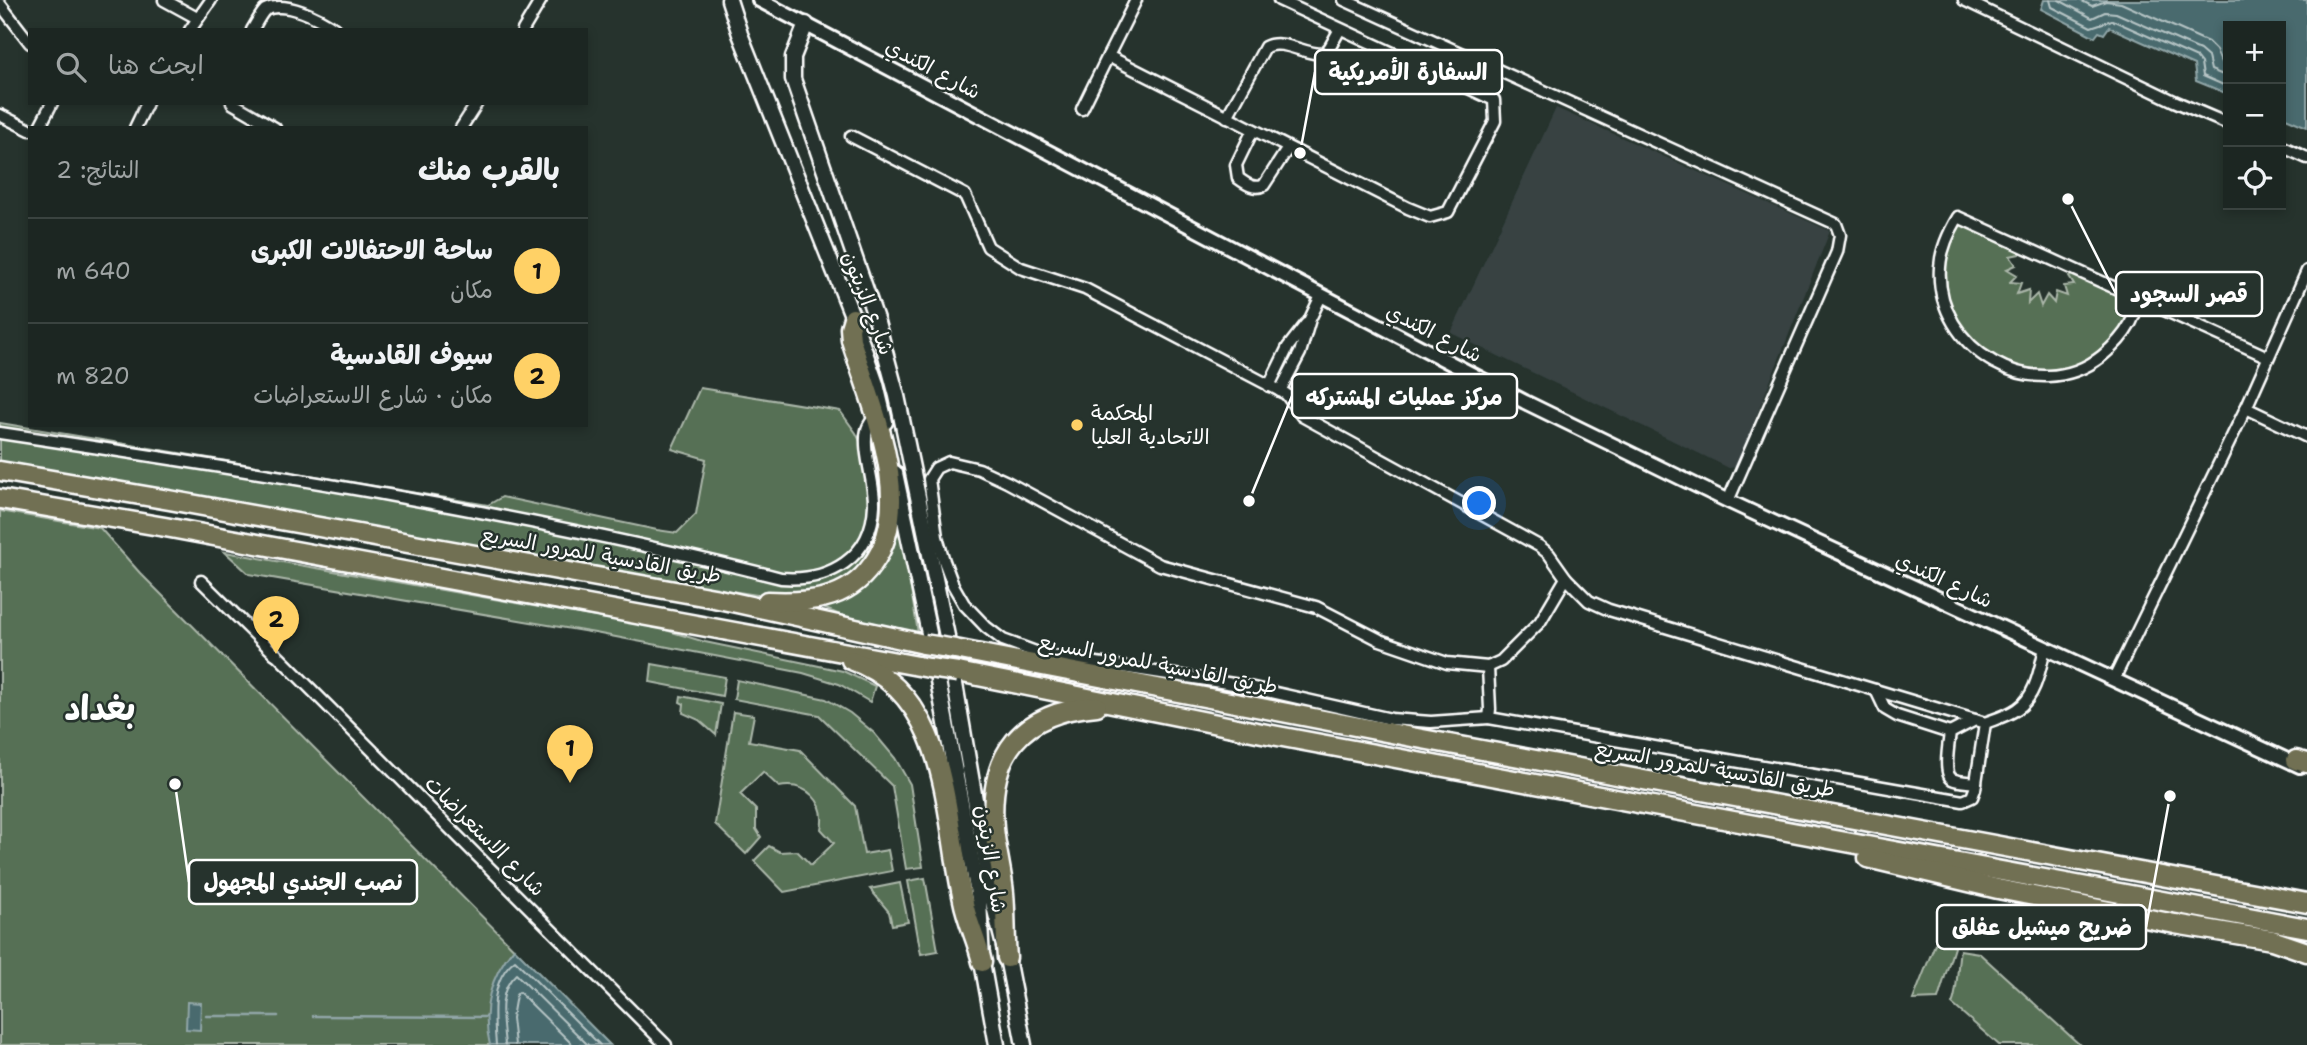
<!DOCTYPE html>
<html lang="ar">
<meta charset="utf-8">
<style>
body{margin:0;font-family:"Shantell Sans","Playpen Sans Arabic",sans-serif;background:#252e2a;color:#f1f3f6;direction:rtl}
.controls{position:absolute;right:21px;top:21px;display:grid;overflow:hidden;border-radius:0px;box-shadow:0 4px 10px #0003}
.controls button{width:63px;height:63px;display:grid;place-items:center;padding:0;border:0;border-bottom:2px solid #3a4340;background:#1c2622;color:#f1f3f6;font:35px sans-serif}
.you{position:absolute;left:1480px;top:504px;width:24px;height:24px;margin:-18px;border:5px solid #fff;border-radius:50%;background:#1a73e8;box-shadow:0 0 0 10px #1a73e833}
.badge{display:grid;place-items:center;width:46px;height:46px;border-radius:50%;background:#ffd166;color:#111;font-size:23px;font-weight:700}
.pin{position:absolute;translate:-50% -58px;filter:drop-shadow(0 2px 4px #0008)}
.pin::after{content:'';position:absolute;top:37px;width:24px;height:21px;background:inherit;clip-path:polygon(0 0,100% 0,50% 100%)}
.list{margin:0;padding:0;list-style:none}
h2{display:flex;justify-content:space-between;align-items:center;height:91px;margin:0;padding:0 28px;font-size:30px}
h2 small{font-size:23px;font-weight:400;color:#a0a5a5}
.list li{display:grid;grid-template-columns:46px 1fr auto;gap:21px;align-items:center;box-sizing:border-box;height:105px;padding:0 28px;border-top:2px solid #3a4340}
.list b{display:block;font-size:26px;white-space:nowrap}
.list p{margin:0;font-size:23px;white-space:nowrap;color:#a0a5a5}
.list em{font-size:23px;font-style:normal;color:#a0a5a5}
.icon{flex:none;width:38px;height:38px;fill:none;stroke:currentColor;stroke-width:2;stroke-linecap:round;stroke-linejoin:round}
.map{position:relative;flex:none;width:2307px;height:1045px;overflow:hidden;direction:ltr}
.search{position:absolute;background:#1c2622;box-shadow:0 4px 10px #0003;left:28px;top:28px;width:560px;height:77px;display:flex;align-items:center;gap:18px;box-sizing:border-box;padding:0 24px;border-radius:0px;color:#a0a5a5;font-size:26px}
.panel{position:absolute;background:#1c2622;box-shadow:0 4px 10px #0003;left:28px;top:126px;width:560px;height:301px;border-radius:0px;direction:rtl}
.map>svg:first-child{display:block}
.built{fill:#374242}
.green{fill:#576f54;stroke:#abb7aa;stroke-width:2}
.water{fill:#486b6e;stroke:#91a6a8;stroke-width:2}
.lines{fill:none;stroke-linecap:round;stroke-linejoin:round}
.shore{stroke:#b6c4c5;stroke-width:2}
.stream{stroke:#91a6a8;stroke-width:2.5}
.minor-casing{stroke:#fff;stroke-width:15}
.tertiary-casing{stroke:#fff;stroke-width:18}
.secondary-casing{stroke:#fff;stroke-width:19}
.motorway-casing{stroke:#fff;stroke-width:23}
.minor{stroke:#26332d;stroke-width:10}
.tertiary{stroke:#26332d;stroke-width:12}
.secondary{stroke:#26332d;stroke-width:14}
.motorway{stroke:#716f52;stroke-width:18}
.motorway-bridge-casing{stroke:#fff;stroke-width:23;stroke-linecap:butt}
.motorway-bridge{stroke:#716f52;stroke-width:18}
.poi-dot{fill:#ffd166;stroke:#26332d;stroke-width:2.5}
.labels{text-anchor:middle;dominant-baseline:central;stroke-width:5;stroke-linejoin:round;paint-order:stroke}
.street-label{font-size:21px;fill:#fff;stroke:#26332d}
.poi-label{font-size:21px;fill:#fff;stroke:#26332d;text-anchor:start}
.town-label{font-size:35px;font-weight:bold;fill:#fff;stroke:#26332d}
.leader{fill:none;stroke:#fff;stroke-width:2.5}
.callout-dot{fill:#fff;stroke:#26332d;stroke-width:2.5}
.callout{fill:#26332d;stroke:#fff;stroke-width:2.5}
.callout-label{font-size:23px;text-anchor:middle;font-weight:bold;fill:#fff}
</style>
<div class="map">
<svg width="2307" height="1045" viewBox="0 0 2307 1045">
<rect width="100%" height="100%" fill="#26332d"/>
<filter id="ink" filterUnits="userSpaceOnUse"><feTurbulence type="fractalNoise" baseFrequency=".0143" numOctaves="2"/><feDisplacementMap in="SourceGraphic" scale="14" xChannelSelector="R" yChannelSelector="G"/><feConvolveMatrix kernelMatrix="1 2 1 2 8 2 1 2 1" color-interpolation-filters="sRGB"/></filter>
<g filter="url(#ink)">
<!-- built -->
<path class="built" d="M1556,108L1830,231L1736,467L1729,468L1451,333Z"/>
<!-- green -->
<g class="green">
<path d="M1960,221L2020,249V254L2010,256L2016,265L2007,269L2017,275L2010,282L2021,283L2017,294L2029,290L2028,303L2037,294L2041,306L2047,295L2054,303L2056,292L2067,296L2064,286L2074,285L2069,277L2073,274L2133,302C2097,437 1883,352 1960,221Z"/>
<path d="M700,388L840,411L856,433L900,521L918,633L840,615L804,600L783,599L621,574L0,465V423L488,505L502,497L657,530L677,533L696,514L706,459L672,449Z"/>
<path d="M0,511L100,528L140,573L610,1045H0Z"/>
<path d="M225,552L659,628L705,642L843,671L875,686L870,702L839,684L803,673L595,633L249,574Z"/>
<path d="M652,664L725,677L722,696L650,682Z"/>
<path d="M737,680L826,699L850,713L874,733L895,758L910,784L923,867L906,869L892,786L819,715L734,699Z"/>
<path d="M681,696L721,704L716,735L699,720L683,713L684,704L680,702Z"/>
<path d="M733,712L754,715L749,741L800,750L855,806L864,854L888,850L892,871L784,892L754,861L769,846L780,852L797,851L811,865L834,843L821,829C827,801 806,782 779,787L763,772L740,794L756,810V829L761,837L746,854L715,824Z"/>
<path d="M925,878L938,951L921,954L908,881Z"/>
<path d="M900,883L908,922L892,925L889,912L870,889Z"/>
<path d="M1937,939L1955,944L1938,999L1913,1000Z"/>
<path d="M1960,950L1979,953L2080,1045H1999L1952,1004C1958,992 1957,965 1960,950Z"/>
</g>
<!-- water -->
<g class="water">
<path d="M2044,0H2307V127L2281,116V26H2228V94L2196,81L2194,65L2109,27L2104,34L2099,32L2095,37L2041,9Z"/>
<path d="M514,948L610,1045H490C481,1010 490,976 514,948Z"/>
<path d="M187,1002L201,1003L200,1030L186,1029Z"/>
</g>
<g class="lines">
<!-- shore -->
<g class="shore">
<path d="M2050,0L2052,7L2091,27L2112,20L2197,58L2201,63L2203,76L2228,87"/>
<path d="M2059,0L2092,18L2105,12L2116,13L2200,50L2208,57L2211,70L2228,77"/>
<path d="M2080,0L2092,6L2106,1L2121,3L2208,42L2216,50L2221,62L2228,66"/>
<path d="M496,1045C494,1017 489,980 515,960L600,1045"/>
<path d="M505,1045C503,1022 496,992 516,974L588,1045"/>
<path d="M515,1045L512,1018L516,995L519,992L573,1045"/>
</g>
<!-- stream -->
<g class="stream">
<path d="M206,1016H278"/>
<path d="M313,1016L486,1017"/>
</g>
<defs>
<g id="minor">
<path d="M164,0L197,18"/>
<path d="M1136,0L1108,56L1408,208L1430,217L1448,212L1495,121L1494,100L1279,0"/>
<path d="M1344,0L1836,224L1840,235L1837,252L1728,501"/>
<path d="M1964,0L2174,101L2228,124"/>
<path d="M0,4L30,43"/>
<path d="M190,30L211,0"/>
<path d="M252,30C256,24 260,15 265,10C286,0 319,18 337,30"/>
<path d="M523,30L541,0"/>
<path d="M232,103L275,128"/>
<path d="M1082,109L1108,56"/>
<path d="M0,115L30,130"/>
<path d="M1227,117L1265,47C1283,38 1304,55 1324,54L1330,47L1340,29"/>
<path d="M39,128L52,103"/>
<path d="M135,128L147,103"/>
<path d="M461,128L477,103"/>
<path d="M1253,130L1236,165L1238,178C1246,184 1255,190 1264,185L1288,148"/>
<path d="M851,136L965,195L988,247L1021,268L1085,289L1286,394L1302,416L1539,546L1549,554L1566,578L1540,622L1501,661L1488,667L1447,663L1380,640L1316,607L1160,565L1007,482L979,469L949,462L936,468L929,479L937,537L944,561L953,585L964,604L986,627L1003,640L1044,655L1240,685L1391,719L1431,722L1489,718"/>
<path d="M2281,146L2307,158"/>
<path d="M2140,299C2137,307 2134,316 2130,324C2123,337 2113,347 2102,356C2035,409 1934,349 1940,267C1941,248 1949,232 1958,217L2268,357"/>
<path d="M1269,386L1288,347L1306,324"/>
<path d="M1280,391L1300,353L1310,319L1321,296"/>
<path d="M2246,408L2307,437"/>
<path d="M0,433C262,472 524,513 781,578C829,582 872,558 874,505C875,484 862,449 867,430C868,425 872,421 875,416"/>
<path d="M201,581L275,654"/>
<path d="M276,654L666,1045"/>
<path d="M1488,667L1490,709L1489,718L1963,801L1972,797L1975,789L1985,723L1609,610L1589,601L1566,578"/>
<path d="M2114,679L2246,408L2307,271"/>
<path d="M1876,690L1885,709L1897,716L1950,733"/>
<path d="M1975,720L1950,733C1949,742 1943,774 1952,779C1958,782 1969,782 1976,783"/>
<path d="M1985,723C1995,719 2007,716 2017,709C2036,697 2040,668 2045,648"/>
</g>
<path id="tertiary" d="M759,0L1525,402L1728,501L2300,766"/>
<g id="secondary">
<path d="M729,0L740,34L853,318L876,384L885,422"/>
<path d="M806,24L793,57V79L877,322L897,396L947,636"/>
<path d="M895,473L929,633"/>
<path d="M938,681L979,899L982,962L997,1045"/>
<path d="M955,684L992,898L1007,958L1024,1045"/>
</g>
<g id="motorway">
<path d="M0,471L169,500L714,598L924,644"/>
<path d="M0,499L165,527L929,668"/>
<path d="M767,601C807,603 847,601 872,565C917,504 871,405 851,340L850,328L853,318"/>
<path d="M955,649L1417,738L2307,903"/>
<path d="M851,660C950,695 944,815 963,900C967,921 977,940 982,962"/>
<path d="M958,672L1262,733L2307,928"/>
<path d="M2296,760L2307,763"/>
<path d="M1868,858L1998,889L2175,924L2272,940L2307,952"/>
<path d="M1007,958C1005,936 1006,915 1004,893C1002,871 996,850 994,828C988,753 1021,712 1097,706"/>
</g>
</defs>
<!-- minor casing -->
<use href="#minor" class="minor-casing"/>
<!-- tertiary casing -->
<use href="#tertiary" class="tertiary-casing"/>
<!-- secondary casing -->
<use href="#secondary" class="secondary-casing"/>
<!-- motorway casing -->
<use href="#motorway" class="motorway-casing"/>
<!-- minor -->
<use href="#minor" class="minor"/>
<!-- tertiary -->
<use href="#tertiary" class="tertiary"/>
<!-- secondary -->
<use href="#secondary" class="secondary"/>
<!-- motorway -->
<use href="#motorway" class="motorway"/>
<defs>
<g id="motorway-bridge">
<path d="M924,644L955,649"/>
<path d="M929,668L958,672"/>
</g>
</defs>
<!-- motorway-bridge casing -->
<use href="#motorway-bridge" class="motorway-bridge-casing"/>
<!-- motorway-bridge -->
<use href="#motorway-bridge" class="motorway-bridge"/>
</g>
</g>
<!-- markers -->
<circle class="poi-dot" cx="1077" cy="425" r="7"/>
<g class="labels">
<!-- street labels -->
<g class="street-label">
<text transform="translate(933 69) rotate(28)">شارع الكندي</text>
<text transform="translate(868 303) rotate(69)">شارع الزيتون</text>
<text transform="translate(1434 333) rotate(27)">شارع الكندي</text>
<text transform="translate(601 555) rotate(10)">طريق القادسية للمرور السريع</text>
<text transform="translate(1944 580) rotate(25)">شارع الكندي</text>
<text transform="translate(1158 664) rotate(11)">طريق القادسية للمرور السريع</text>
<text transform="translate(1715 769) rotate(10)">طريق القادسية للمرور السريع</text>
<text transform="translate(485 836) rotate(45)">شارع الاستعراضات</text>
<text transform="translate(991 859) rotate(81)">شارع الزيتون</text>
</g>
<!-- poi labels -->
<g class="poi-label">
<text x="1091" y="413">المحكمة<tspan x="1091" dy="24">الاتحادية العليا</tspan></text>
</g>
<!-- town labels -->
<g class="town-label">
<text x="100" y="707">بغداد</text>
</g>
</g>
<!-- callouts -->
<path class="leader" d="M1300 153L1315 72M2068 199L2116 294M1249 501L1292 396M175 784L189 882M2170 796L2146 927"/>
<g class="callout-dot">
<circle cx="1300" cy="153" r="7"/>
<circle cx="2068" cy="199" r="7"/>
<circle cx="1249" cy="501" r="7"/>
<circle cx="175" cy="784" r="7"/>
<circle cx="2170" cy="796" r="7"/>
</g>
<g class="callout">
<rect x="1315" y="50" width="187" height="44" rx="7"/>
<rect x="2116" y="272" width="146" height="44" rx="7"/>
<rect x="1292" y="374" width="225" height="44" rx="7"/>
<rect x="189" y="860" width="228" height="44" rx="7"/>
<rect x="1937" y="905" width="209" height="44" rx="7"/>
</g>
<g class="callout-label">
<text x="1408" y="80">السفارة الأمريكية</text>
<text x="2189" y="302">قصر السجود</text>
<text x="1404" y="405">مركز عمليات المشتركه</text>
<text x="303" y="890">نصب الجندي المجهول</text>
<text x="2042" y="935">ضريح ميشيل عفلق</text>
</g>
</svg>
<div class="controls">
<button>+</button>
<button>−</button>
<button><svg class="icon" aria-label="locate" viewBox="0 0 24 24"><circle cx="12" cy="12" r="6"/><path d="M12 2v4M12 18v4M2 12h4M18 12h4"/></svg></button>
</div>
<div class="you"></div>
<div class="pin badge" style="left:570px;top:783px">1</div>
<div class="pin badge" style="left:276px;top:654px">2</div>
<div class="search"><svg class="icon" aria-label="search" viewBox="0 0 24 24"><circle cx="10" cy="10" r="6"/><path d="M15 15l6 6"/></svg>ابحث هنا</div>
<section class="panel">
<h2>بالقرب منك<small>النتائج: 2</small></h2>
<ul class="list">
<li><span class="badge">1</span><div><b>ساحة الاحتفالات الكبرى</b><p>مكان</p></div><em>640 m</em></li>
<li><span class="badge">2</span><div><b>سيوف القادسية</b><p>مكان · شارع الاستعراضات</p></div><em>820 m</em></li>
</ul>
</section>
</div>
